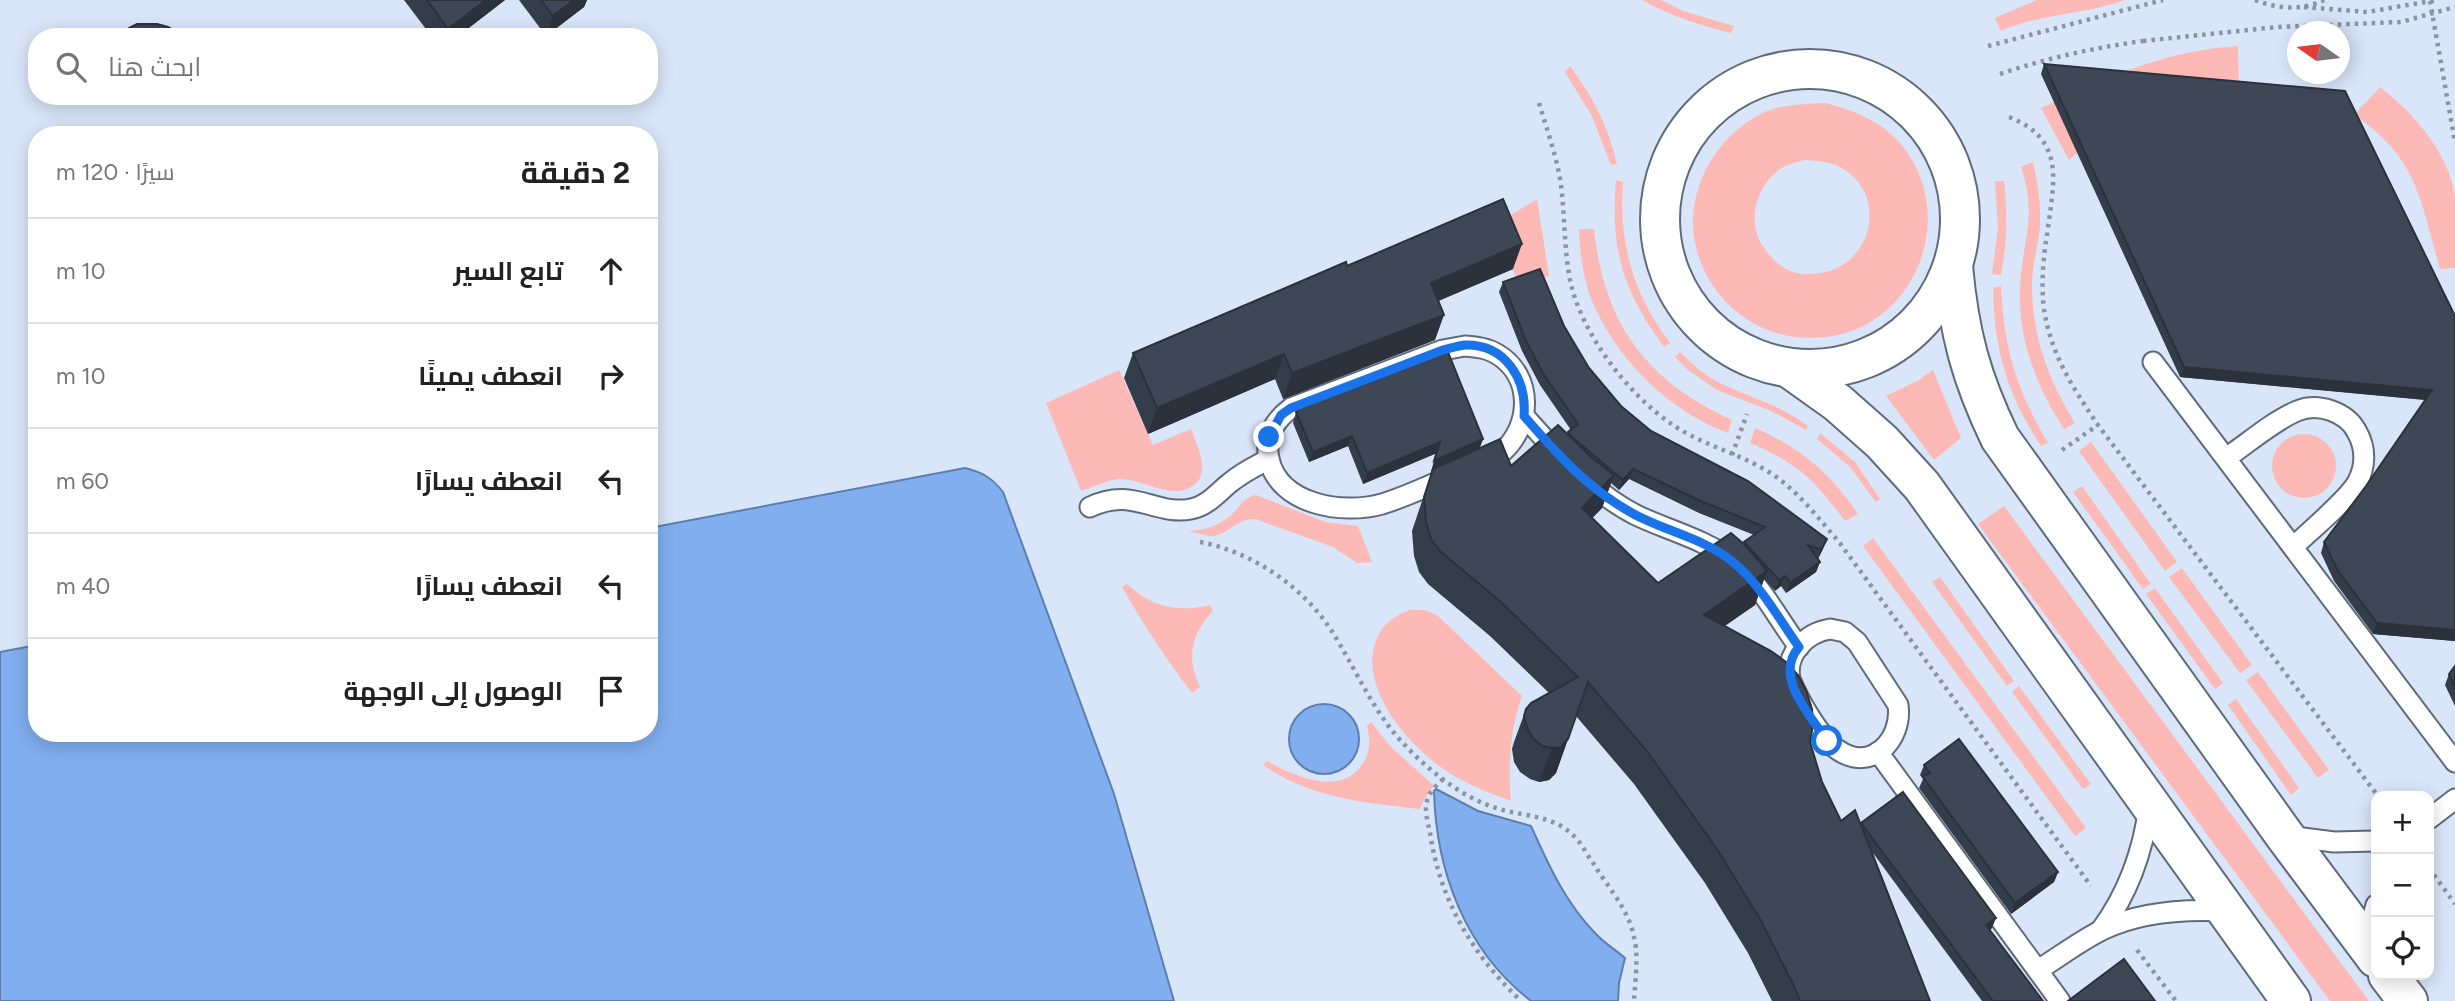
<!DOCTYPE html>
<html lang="ar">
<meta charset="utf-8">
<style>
body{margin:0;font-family:Figtree,Cairo,sans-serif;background:#f2f2f2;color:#222;direction:rtl}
.controls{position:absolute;right:21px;bottom:21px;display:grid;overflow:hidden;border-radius:14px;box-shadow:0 4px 18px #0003}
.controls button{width:63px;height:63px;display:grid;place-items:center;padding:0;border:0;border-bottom:2px solid #e0e0e0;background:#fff;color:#222;font:35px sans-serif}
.compass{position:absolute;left:2287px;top:21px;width:63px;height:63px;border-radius:50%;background:#fff;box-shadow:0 4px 18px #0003;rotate:284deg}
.stop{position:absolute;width:21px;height:21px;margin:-16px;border:5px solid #1a73e8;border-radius:50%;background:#fff}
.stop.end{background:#1a73e8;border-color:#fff;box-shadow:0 2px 7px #0008}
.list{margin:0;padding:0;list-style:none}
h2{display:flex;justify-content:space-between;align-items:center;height:91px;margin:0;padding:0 28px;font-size:30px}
h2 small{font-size:23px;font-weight:400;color:#767676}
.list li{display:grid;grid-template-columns:46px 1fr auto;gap:21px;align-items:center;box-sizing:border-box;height:105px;padding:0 28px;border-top:2px solid #e0e0e0}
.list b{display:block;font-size:26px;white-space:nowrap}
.list em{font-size:23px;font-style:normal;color:#767676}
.icon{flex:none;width:38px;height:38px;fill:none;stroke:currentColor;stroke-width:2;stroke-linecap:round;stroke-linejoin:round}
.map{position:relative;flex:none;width:2455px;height:1001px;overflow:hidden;direction:ltr}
.search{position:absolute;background:#fff;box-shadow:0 4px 18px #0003;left:28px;top:28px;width:630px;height:77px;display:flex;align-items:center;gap:18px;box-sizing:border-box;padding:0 24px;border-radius:28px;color:#767676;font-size:26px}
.panel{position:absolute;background:#fff;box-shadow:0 4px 18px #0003;left:28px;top:126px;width:630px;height:616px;border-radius:28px;direction:rtl}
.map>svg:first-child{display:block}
.green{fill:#fdb9b6;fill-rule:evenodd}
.water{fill:#81aeef;stroke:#5e7eae;stroke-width:2}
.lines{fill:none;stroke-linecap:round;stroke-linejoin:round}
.lane-casing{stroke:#5f6b7b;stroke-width:23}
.street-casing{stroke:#5f6b7b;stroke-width:42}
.path{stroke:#8a94a2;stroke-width:4.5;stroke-dasharray:3.5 5;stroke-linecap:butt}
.lane{stroke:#fff;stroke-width:19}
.street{stroke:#fff;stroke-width:38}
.path-bridge{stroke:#8a94a2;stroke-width:4.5;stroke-dasharray:3.5 5;stroke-linecap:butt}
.wall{fill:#343d4a;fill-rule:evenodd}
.shaded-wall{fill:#2b323c}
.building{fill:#3d4756;stroke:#2b323c;stroke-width:2}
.route{stroke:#1a73e8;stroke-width:9}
</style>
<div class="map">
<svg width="2455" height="1001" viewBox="0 0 2455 1001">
<rect width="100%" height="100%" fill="#d9e6f9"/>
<!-- green -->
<g class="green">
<path d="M1642,0H1661L1683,11L1734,26L1731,33C1699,25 1670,16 1642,0Z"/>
<path d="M2037,0H2125C2084,15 2041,13 2001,31L1995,18Z"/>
<path d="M2238,46L2239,86L2096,136L2069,160L2041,108C2110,77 2162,51 2238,46Z"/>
<path d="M1570,66C1593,97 1608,126 1617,164L1611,165L1592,116L1565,72Z"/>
<path d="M2380,87C2413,113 2449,152 2455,197C2455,220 2455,245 2455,268L2440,269C2420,199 2418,158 2354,115Z"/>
<path d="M1825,103C1853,110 1879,120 1899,142C1956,206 1924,312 1842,334C1814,341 1785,339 1759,326C1729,311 1706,284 1697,251C1681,194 1715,134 1767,111C1785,104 1806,104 1825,103ZM1804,160C1817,161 1829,161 1840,167C1894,196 1869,277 1807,274C1786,274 1771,260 1761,243C1746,217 1759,182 1783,167C1789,164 1797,162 1804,160Z"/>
<path d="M2033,162C2038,184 2041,205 2040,227C2038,246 2032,265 2032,286C2032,336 2049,381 2075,423L2064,429C2036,386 2018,340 2020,288C2022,239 2038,218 2021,167Z"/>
<path d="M1616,180L1623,182C1619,245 1632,291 1670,343L1664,347C1623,291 1610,250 1616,180Z"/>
<path d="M1995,181H2004C2008,213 2007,243 2001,275L1992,274L1998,228Z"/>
<path d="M1537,199L1549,276L1519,285L1494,225Z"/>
<path d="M1579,229H1594C1604,323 1645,380 1732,420L1728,433C1669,411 1618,361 1593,303C1583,280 1580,254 1579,229Z"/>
<path d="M2001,286C2004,349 2016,388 2048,443L2041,446C2007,394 1994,350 1993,288Z"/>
<path d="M1680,352C1693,365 1708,378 1724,385C1755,399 1779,405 1808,426L1806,430L1771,411L1717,390L1688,370L1675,357Z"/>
<path d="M1119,370L1153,445L1191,429C1197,446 1211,471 1195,484C1174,502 1146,480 1122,479C1108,479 1094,487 1081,491L1046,403Z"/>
<path d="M1933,370L1961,438L1934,460L1886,396L1919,380Z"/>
<path d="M1755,428C1800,447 1831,474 1858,514L1845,521C1814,480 1799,464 1750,443Z"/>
<path d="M1820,433L1855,462L1880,499L1876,502L1850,467L1817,439Z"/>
<circle cx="2304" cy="466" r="32"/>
<path d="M2091,442L2177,562L2165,571L2079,451Z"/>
<path d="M2082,486L2151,584L2143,589L2073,492Z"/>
<path d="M1256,495L1325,522L1358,526L1372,562L1357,563L1333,547L1255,519C1236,518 1227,536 1212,536C1204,536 1195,532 1188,531C1204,530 1218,526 1230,516C1239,508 1244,497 1256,495Z"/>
<path d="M2004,506L2369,1001H2330L1978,524Z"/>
<path d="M1873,538L2086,828L2075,836L1863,546Z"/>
<path d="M2182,568L2252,665L2240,673L2169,577Z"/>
<path d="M1940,577L2014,681L2007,686L1932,582Z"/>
<path d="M1127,584C1151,607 1178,613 1210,605L1213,611C1191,634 1186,658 1200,687L1192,693C1166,659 1143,624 1122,587Z"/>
<path d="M2155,588L2223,683L2215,689L2146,594Z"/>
<path d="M1410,610H1424L1437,615L1522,696C1510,731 1508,763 1511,801C1492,794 1474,787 1456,777C1416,754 1362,696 1374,647C1379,627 1391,617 1410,610Z"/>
<path d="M2258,672L2329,770L2318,778L2246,680Z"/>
<path d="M2019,686L2091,784L2083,789L2012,692Z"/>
<path d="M2236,699L2299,788L2291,795L2228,705Z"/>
<path d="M1371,722L1390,746L1434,786L1425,798L1420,809C1366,803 1309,798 1263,765L1267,761C1294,776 1342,798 1363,763C1371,751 1370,740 1367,726Z"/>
</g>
<!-- water -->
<g class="water">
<path d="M965,468C982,472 992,478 1003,492L1114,794L1174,1001H0V652L37,645V733H649V528Z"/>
<circle cx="1324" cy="739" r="35"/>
<path d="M1436,789L1478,811L1531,826C1548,864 1566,904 1596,934C1604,943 1616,950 1625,958L1619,983L1618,1001H1531C1465,950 1436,871 1434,791Z"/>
</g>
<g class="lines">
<defs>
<g id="lane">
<path d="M1465,346C1477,347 1487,348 1497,354C1534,376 1532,427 1501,453C1464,469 1421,492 1382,504C1343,515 1279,505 1269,459C1264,437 1275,420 1291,408L1443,350Z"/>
<path d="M2153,362L2455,762"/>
<path d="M1524,416L1560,456"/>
<path d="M2226,458C2247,444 2273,421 2297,411C2318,402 2347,412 2357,432C2366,448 2366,466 2357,483C2348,499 2309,532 2293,547"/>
<path d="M1587,481C1602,494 1618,506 1636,515C1667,530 1705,539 1733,561C1760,583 1778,619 1799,647"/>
<path d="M1090,507C1133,486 1155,516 1191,509C1208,506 1219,491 1231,482C1243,472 1256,466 1269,459"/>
<path d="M1830,629L1845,632L1857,642L1898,705C1903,740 1871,773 1838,750C1820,738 1798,699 1790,679C1785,654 1806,633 1830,629Z"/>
<path d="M1878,752L2060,1001"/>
<path d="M2429,819L2455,799"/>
<path d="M2287,836L2334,842L2376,841"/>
<path d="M2101,930C2129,892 2143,852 2149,806"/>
<path d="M2366,943L2376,905"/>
<path d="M2038,970C2059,957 2080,941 2102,930C2139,912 2184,909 2224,911"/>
</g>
<g id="street">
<circle cx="1810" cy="219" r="150"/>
<path d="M1953,266C1959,333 1971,378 2000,438L2285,836L2376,958"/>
<path d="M1789,368L1838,403L1882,442L1922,486L2291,1001"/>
<path d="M2388,975L2408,1001"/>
</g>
</defs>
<!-- lane casing -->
<use href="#lane" class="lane-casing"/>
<!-- street casing -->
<use href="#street" class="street-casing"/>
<!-- path -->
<g class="path">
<path d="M2255,0C2278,9 2302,11 2324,0"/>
<path d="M2430,1L2455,142"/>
<path d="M2304,7L2367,12L2437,0"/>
<path d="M1988,46L2163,0"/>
<path d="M2000,74C2047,58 2093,48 2143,41"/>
<path d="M1539,103C1547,130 1557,157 1561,185C1565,217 1564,249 1570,280C1581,333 1628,395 1673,425C1704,446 1742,454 1772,474C1799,492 1819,519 1839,542L2091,886"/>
<path d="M2009,117C2068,140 2053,185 2047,235C2043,259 2041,285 2044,309C2051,355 2073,388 2098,425L2378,796"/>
<path d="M2062,450L2098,425"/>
<path d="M1732,455L1747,414"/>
<path d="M1200,542C1253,552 1305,588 1333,633C1356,670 1372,709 1401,741C1427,769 1459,796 1496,808C1523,817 1553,814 1575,837C1582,844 1587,855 1593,863C1607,886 1629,910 1634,937C1639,957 1635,980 1634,1001"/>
<path d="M1443,779C1437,785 1429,792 1427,801C1424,810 1428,823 1430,833C1440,900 1472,954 1521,1001"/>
<path d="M2429,868L2455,904"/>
<path d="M2137,950L2176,1001"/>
</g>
<!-- lane -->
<use href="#lane" class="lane"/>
<!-- street -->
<use href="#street" class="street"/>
<!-- path-bridge -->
<path class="path-bridge" d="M2143,41L2277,27L2401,22L2455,7"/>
</g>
<!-- wall -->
<g class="wall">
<path d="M404,0H505L457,37H432Z"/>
<path d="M519,0H587L584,7L546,36Z"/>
<path d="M2044,64L2455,316V641L2373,634L2334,581L2321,553L2324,542L2366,486L2425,400L2180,377L2041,74Z"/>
<path d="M1347,266L1513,269L1438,301L1435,340L1283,399L1275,379L1148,434L1124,378L1133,353Z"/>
<path d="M1503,282L1564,326L1589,368L1621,406L1651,431L1823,549L1818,559L1820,562L1816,572L1786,593L1781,586L1775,591L1764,579L1755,605L1724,626L1810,742L1822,782L1841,821L1861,824V823L1992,928L1990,930L2043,1001H1982L1873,853L1930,1001H1772L1748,953L1705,883L1634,784L1576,716L1556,773L1549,780L1539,782L1530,779L1520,772L1514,762L1512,749L1514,742L1526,709L1549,693L1490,636L1428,584L1419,572L1414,556L1412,531L1432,471L1431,472L1437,453L1363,484L1348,446L1309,462L1293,423L1296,412L1483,439L1479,448L1511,466L1567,434L1571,430L1540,385L1522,351L1499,292ZM1629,479L1699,513L1754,535L1744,542L1743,544L1658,583L1592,518L1602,508L1611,483L1619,490Z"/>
<path d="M2455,666V706L2445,685L2449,674Z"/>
<path d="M1924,765L2058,872L2054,882L2011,914L1919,788L1923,779L1920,775Z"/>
</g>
<!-- shaded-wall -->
<g class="shaded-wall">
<path d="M486,0H505L457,37H446L448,29Z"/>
<path d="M574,0H587L584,7L546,36L553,16Z"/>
<path d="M1522,244L1513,269L1422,308L1431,283Z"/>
<path d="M1444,315L1435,340L1283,399L1292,373Z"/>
<path d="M1284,354L1275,379L1148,434L1157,408Z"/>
<path d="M2184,367L2432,390L2428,400L2180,377Z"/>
<path d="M1352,436L1348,446L1309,462L1313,452Z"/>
<path d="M1483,439L1479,450L1431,472L1434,461Z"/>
<path d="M1440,442L1437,453L1363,484L1367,473Z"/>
<path d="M1633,469L1629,479L1619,490L1623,480Z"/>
<path d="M1614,475L1602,508L1570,541L1582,508Z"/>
<path d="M1827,539L1823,549L1817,560L1821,550Z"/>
<path d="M1820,562L1816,572L1786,593L1790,583Z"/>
<path d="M1767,571L1755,605L1692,649L1704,615Z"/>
<path d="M1785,576L1781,586L1775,591L1779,580Z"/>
<path d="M2377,623L2455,630V641L2373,634Z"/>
<path d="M1568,739L1556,773L1549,780L1539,782L1552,748Z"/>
<path d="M2058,872L2054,882L2011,914L2015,903Z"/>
<path d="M1996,918L1992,928L1983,935L1986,925Z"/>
</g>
<!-- building -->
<g class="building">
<path d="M427,0H486L448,29Z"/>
<path d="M541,0H574L553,16Z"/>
<path d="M137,24H157L168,27L185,37H124L129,28Z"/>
<path d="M2044,64L2345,91L2455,316V630L2377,623L2338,571L2324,542L2366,486L2432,390L2184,367Z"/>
<path d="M1503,199L1522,244L1431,283L1444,315L1292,373L1284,354L1157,408L1133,353L1346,262L1347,266Z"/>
<path d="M1540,269L1564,326L1589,368L1621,406L1651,431L1748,481L1827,539L1821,550L1808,545L1820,562L1790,583L1785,576L1779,580L1744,542L1765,527L1703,502L1633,469L1623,480L1573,438L1568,432L1578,424L1544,375L1526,341L1503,282Z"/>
<path d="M1448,352L1483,439L1434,461L1440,442L1367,473L1352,436L1313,452L1296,412L1301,408Z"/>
<path d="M1558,425L1591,457L1614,475L1582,508L1658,583L1731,533L1746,546L1767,571L1704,615L1771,651L1786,662L1798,675L1806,690L1812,709L1813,725L1810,742L1822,782L1841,821L1855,810L1930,1001H1800L1794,986L1760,919L1717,849L1646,750L1588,682L1568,739L1561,747L1552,748L1542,746L1533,738L1527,728L1524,716L1526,709L1531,703L1578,677L1502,603L1440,551L1431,539L1426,522L1424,497L1433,469L1500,439L1511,466Z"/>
<path d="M2455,666V687L2449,674Z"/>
<path d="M1959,739L2058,872L2015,903L1923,777L1930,773L1924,765Z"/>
<path d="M1903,792L1996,918L1986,925L2043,1001H1993L1861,823Z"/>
<path d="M2124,959L2155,1001H2068Z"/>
</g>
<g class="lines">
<!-- route -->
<path class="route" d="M1269,437L1281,415L1291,408L1443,350C1450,348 1458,346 1465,345C1506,344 1527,380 1524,416C1556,453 1588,489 1632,513C1664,531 1704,538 1733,562C1760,584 1779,619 1799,647C1773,677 1810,714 1827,741"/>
</g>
</svg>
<div class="controls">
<button>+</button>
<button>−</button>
<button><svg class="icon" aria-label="locate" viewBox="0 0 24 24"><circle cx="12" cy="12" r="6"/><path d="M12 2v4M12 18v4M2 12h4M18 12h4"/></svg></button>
</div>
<svg class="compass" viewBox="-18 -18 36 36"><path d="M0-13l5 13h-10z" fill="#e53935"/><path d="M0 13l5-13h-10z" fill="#767676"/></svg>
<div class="stop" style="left:1827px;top:741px"></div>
<div class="stop end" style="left:1269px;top:437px"></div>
<div class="search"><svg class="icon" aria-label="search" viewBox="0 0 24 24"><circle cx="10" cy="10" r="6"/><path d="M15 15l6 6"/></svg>ابحث هنا</div>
<section class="panel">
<h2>2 دقيقة<small>سيرًا · 120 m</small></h2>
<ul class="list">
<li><svg class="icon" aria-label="ahead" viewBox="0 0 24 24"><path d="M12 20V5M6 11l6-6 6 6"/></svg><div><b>تابع السير</b></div><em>10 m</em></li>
<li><svg class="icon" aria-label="right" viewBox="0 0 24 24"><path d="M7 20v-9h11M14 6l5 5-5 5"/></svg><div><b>انعطف يمينًا</b></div><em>10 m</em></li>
<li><svg class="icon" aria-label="left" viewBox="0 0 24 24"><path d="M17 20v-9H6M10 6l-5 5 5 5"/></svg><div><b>انعطف يسارًا</b></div><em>60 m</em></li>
<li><svg class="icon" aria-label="left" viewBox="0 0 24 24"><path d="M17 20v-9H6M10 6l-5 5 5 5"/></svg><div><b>انعطف يسارًا</b></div><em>40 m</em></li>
<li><svg class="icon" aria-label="arrive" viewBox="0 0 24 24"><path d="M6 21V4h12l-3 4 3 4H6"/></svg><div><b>الوصول إلى الوجهة</b></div></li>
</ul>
</section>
</div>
